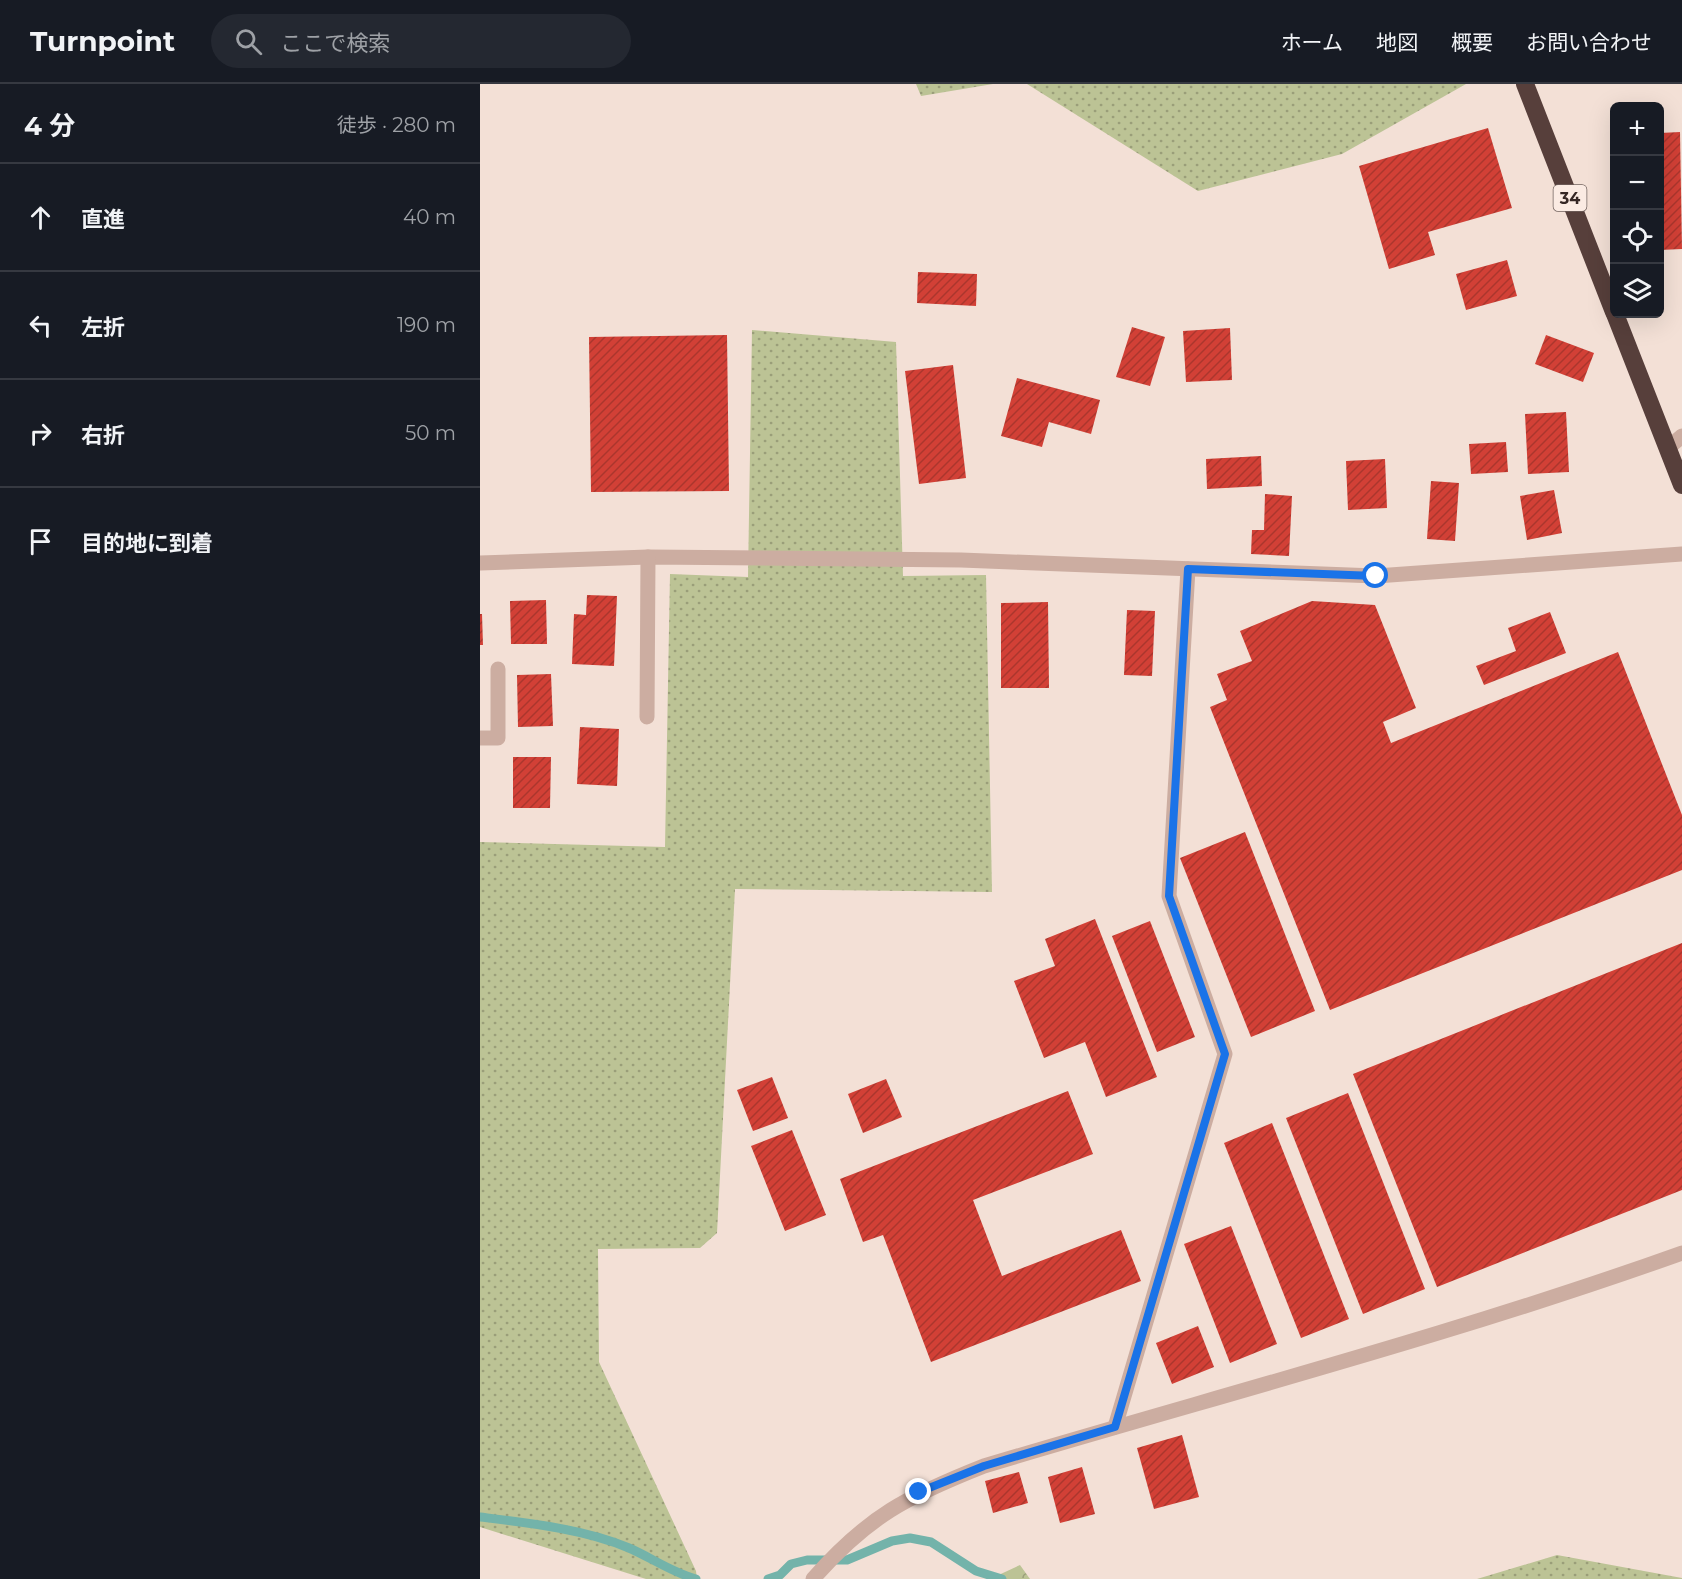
<!DOCTYPE html>
<html lang="ja">
<meta charset="utf-8">
<style>
body{margin:0;font-family:Montserrat,"Noto Sans JP",sans-serif;background:#242831;color:#f1f3f6}
.controls{position:absolute;right:18px;top:18px;display:grid;overflow:hidden;border-radius:9px;box-shadow:0 6px 24px #0002}
.controls button{width:54px;height:54px;display:grid;place-items:center;padding:0;border:0;border-bottom:2px solid #363941;background:#171b24;color:#f1f3f6;font:30px sans-serif}
.stop{position:absolute;width:18px;height:18px;margin:-14px;border:4px solid #1a73e8;border-radius:50%;background:#fff}
.stop.end{background:#1a73e8;border-color:#fff;box-shadow:0 2px 6px #0008}
.list{margin:0;padding:0;list-style:none}
h2{display:flex;justify-content:space-between;align-items:center;height:78px;margin:0;padding:0 24px;font-size:26px}
h2 small{font-size:20px;font-weight:400;color:#9ea1a6}
.list li{display:grid;grid-template-columns:39px 1fr auto;gap:18px;align-items:center;box-sizing:border-box;height:108px;padding:0 24px;border-top:2px solid #363941}
.list b{display:block;font-size:22px;white-space:nowrap}
.list em{font-size:20px;font-style:normal;color:#9ea1a6}
.icon{flex:none;width:33px;height:33px;fill:none;stroke:currentColor;stroke-width:2;stroke-linecap:round;stroke-linejoin:round}
.map{position:relative;flex:none;width:1202px;height:1495px;overflow:hidden}
header{display:flex;align-items:center;gap:36px;box-sizing:border-box;height:84px;padding:0 30px;background:#171b24;border-bottom:2px solid #363941}
header strong{font-size:28px}
nav{display:flex;gap:33px;margin-inline-start:auto;font-size:21px}
.search{width:420px;height:54px;background:#242831;display:flex;align-items:center;gap:15px;box-sizing:border-box;padding:0 21px;border-radius:33px;color:#9ea1a6;font-size:22px}
main{display:flex}
aside{flex:1;background:#171b24}
.map>svg:first-child{display:block}
.green{fill:url(#green-dots)}
.forest{fill:url(#forest-crowns)}
.lines{fill:none;stroke-linecap:round;stroke-linejoin:round}
.stream{stroke:#73b3aa;stroke-width:9}
.building{fill:url(#building-hatch)}
.street{stroke:#ccada1;stroke-width:15}
.highway{stroke:#573f3b;stroke-width:18}
.route{stroke:#1a73e8;stroke-width:8}
.labels{text-anchor:middle;dominant-baseline:central;stroke-width:6;stroke-linejoin:round;paint-order:stroke}
.shield{fill:#fbebe3;stroke:#71625e;stroke-width:1.5}
.shield-label{font-size:16px;font-weight:bold;fill:#362725}
</style>
<header>
<strong>Turnpoint</strong>
<div class="search"><svg class="icon" aria-label="search" viewBox="0 0 24 24"><circle cx="10" cy="10" r="6"/><path d="M15 15l6 6"/></svg>ここで検索</div>
<nav><a>ホーム</a><a>地図</a><a>概要</a><a>お問い合わせ</a></nav>
</header>
<main>
<aside>
<h2>4 分<small>徒歩 · 280 m</small></h2>
<ul class="list">
<li><svg class="icon" aria-label="ahead" viewBox="0 0 24 24"><path d="M12 20V5M6 11l6-6 6 6"/></svg><div><b>直進</b></div><em>40 m</em></li>
<li><svg class="icon" aria-label="left" viewBox="0 0 24 24"><path d="M17 20v-9H6M10 6l-5 5 5 5"/></svg><div><b>左折</b></div><em>190 m</em></li>
<li><svg class="icon" aria-label="right" viewBox="0 0 24 24"><path d="M7 20v-9h11M14 6l5 5-5 5"/></svg><div><b>右折</b></div><em>50 m</em></li>
<li><svg class="icon" aria-label="arrive" viewBox="0 0 24 24"><path d="M6 21V4h12l-3 4 3 4H6"/></svg><div><b>目的地に到着</b></div></li>
</ul>
</aside>
<div class="map">
<svg width="1202" height="1495" viewBox="0 0 1202 1495">
<defs>
<pattern id="green-dots" width="8" height="8" patternUnits="userSpaceOnUse" patternTransform="scale(1.5)"><rect width="8" height="8" fill="#bcc395"/><path d="M2 2h.1M6 6h.1" fill="none" stroke="#9a9e79" stroke-width="1.8" stroke-linecap="round"/></pattern>
<pattern id="forest-crowns" width="20" height="18" patternUnits="userSpaceOnUse" patternTransform="scale(1.5)"><rect width="20" height="18" fill="#bcc395"/><path d="M2 6a3 3 0 1 1 6 0M12 15a3 3 0 1 1 6 0" fill="none" stroke="#9a9e79"/></pattern>
<pattern id="building-hatch" width="6" height="6" patternUnits="userSpaceOnUse" patternTransform="scale(1.5)"><rect width="6" height="6" fill="#d24036"/><path d="M-1 1l2-2M0 6l6-6M5 7l2-2" fill="none" stroke="#ab362d"/></pattern>
</defs>
<rect width="100%" height="100%" fill="#f3e0d6"/>
<!-- green -->
<g class="green">
<path d="M436,0H513L441,12Z"/>
<path d="M547,0H986L862,70L718,107Z"/>
<path d="M272,246L416,258L423,492L506,491L512,808L255,805L237,1149L220,1164L118,1165L119,1278L216,1487L217,1495H166L0,1443V758L185,763L190,490L268,493Z"/>
<path d="M1077,1471L1202,1494V1495H997Z"/>
</g>
<!-- forest -->
<path class="forest" d="M540,1481L550,1495H510Z"/>
<g class="lines">
<!-- stream -->
<g class="stream">
<path d="M0,1433C49,1439 104,1445 149,1464C172,1474 191,1488 216,1495"/>
<path d="M288,1495L300,1491L311,1480L327,1476H367L412,1457L430,1454L451,1458L496,1487L522,1495"/>
</g>
</g>
<!-- building -->
<g class="building">
<path d="M1008,44L1032,124L948,148L955,171L909,185L879,82Z"/>
<path d="M1200,48L1202,165L1180,166V49Z"/>
<path d="M1027,176L1037,212L986,226L976,190Z"/>
<path d="M438,188L497,190L496,222L437,219Z"/>
<path d="M652,243L685,253L670,302L636,293Z"/>
<path d="M750,244L752,296L706,298L703,247Z"/>
<path d="M247,251L249,407L111,408L109,253Z"/>
<path d="M1066,251L1114,269L1103,298L1055,280Z"/>
<path d="M473,281L486,394L439,400L425,287Z"/>
<path d="M537,294L620,316L611,350L569,338L562,363L521,352Z"/>
<path d="M1086,328L1089,388L1048,390L1045,330Z"/>
<path d="M1026,358L1028,388L991,390L989,360Z"/>
<path d="M781,372L782,402L727,405L726,375Z"/>
<path d="M905,375L907,424L868,426L866,377Z"/>
<path d="M951,397L979,399L975,457L947,455Z"/>
<path d="M1074,406L1082,449L1047,456L1040,412Z"/>
<path d="M785,410L812,412L809,472L771,470L772,446H784Z"/>
<path d="M107,511L137,512L134,582L92,580L94,530L106,531Z"/>
<path d="M66,516L67,560H31L30,517Z"/>
<path d="M832,517L895,521L936,624L903,638L911,659L1138,568L1202,731V786L850,926L730,623L747,616L737,590L772,577L760,547Z"/>
<path d="M568,518L569,604H521V519Z"/>
<path d="M647,526L675,527L672,592L644,591Z"/>
<path d="M1070,528L1086,569L1004,601L996,582L1036,567L1028,544Z"/>
<path d="M0,530H2L3,561H0Z"/>
<path d="M71,590L73,642L38,643L37,591Z"/>
<path d="M100,643L139,645L137,702L97,700Z"/>
<path d="M33,673H71L70,724H33Z"/>
<path d="M765,748L835,927L771,953L700,774Z"/>
<path d="M615,835L677,993L626,1013L605,958L564,974L534,897L575,882L565,855Z"/>
<path d="M670,837L715,953L677,968L632,852Z"/>
<path d="M1202,859V1106L957,1203L873,990Z"/>
<path d="M292,993L308,1034L273,1047L257,1006Z"/>
<path d="M406,995L422,1033L383,1049L368,1010Z"/>
<path d="M588,1007L613,1070L493,1116L522,1192L641,1146L661,1197L451,1278L403,1151L383,1158L360,1095Z"/>
<path d="M868,1009L945,1205L883,1230L806,1034Z"/>
<path d="M792,1039L869,1235L821,1254L744,1059Z"/>
<path d="M312,1046L346,1131L305,1147L271,1062Z"/>
<path d="M751,1142L797,1260L750,1279L704,1160Z"/>
<path d="M718,1242L734,1283L692,1300L676,1259Z"/>
<path d="M702,1351L719,1413L674,1425L657,1364Z"/>
<path d="M602,1383L615,1430L580,1439L568,1393Z"/>
<path d="M539,1388L548,1419L513,1429L505,1397Z"/>
</g>
<g class="lines">
<!-- street -->
<g class="street">
<path d="M1188,364L1202,352"/>
<path d="M0,479L168,473L481,476L896,492L1202,470"/>
<path d="M167,633L168,473"/>
<path d="M0,654H18V585"/>
<path d="M635,1343L745,970L689,812L708,485"/>
<path d="M333,1495C388,1432 428,1412 504,1382C737,1312 973,1251 1202,1169"/>
</g>
<!-- highway -->
<g class="highway">
<path d="M1045,0L1134,228"/>
<path d="M1135,230L1202,401"/>
</g>
</g>
<g class="lines">
<!-- route -->
<path class="route" d="M439,1408L504,1382L635,1343L745,970L689,812L708,485L896,492"/>
</g>
<g class="labels">
<!-- shield labels -->
<rect class="shield" x="1073.5" y="101" width="33" height="26" rx="4.5"/>
<g class="shield-label">
<text x="1090" y="114">34</text>
</g>
</g>
</svg>
<div class="controls">
<button>+</button>
<button>−</button>
<button><svg class="icon" aria-label="locate" viewBox="0 0 24 24"><circle cx="12" cy="12" r="6"/><path d="M12 2v4M12 18v4M2 12h4M18 12h4"/></svg></button>
<button><svg class="icon" aria-label="layers" viewBox="0 0 24 24"><path d="M12 4l9 5-9 5-9-5zM3 14l9 5 9-5"/></svg></button>
</div>
<div class="stop" style="left:896px;top:492px"></div>
<div class="stop end" style="left:439px;top:1408px"></div>
</div>
</main>
